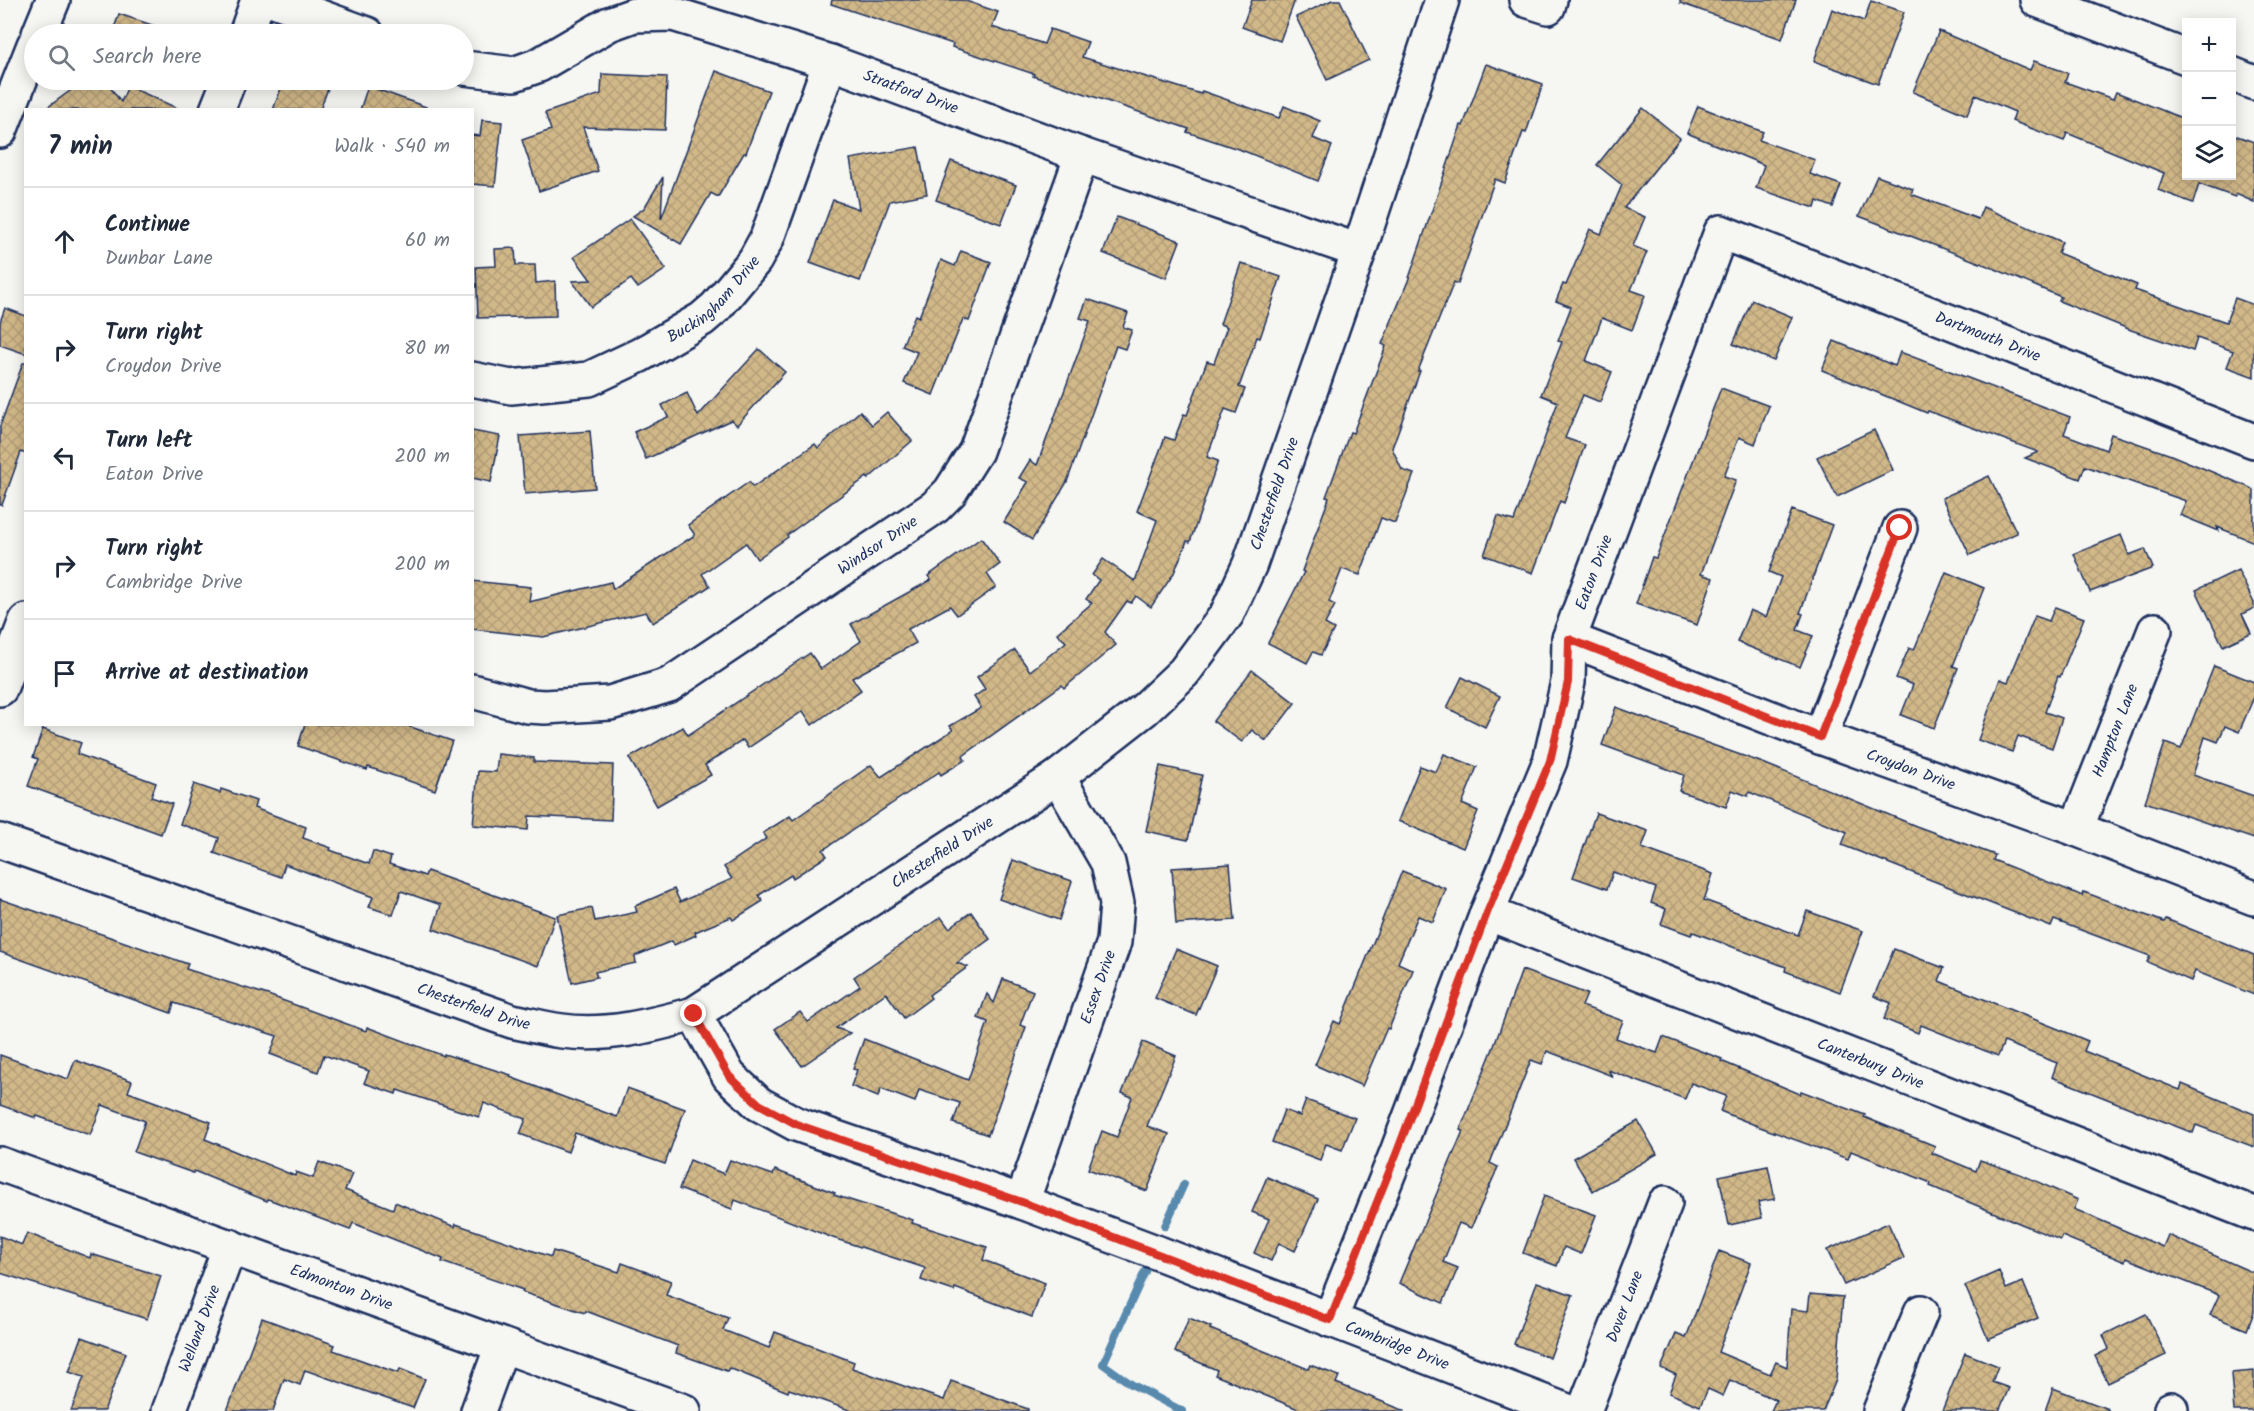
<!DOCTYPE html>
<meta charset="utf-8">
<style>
body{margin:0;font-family:Kalam,sans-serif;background:#f6f6f7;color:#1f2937}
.controls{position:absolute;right:18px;top:18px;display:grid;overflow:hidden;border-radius:0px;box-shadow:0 3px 15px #0003}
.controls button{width:54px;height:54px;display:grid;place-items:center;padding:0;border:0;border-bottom:2px solid #e0e1e3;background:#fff;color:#1f2937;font:30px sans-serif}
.stop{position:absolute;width:18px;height:18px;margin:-14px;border:4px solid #d93025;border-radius:50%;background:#fff}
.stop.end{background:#d93025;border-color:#fff;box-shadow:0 2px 6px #0008}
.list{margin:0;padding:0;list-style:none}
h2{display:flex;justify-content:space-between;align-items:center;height:78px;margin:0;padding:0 24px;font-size:26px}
h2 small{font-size:20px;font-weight:400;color:#747a83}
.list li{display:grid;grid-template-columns:39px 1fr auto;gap:18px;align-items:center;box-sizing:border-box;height:108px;padding:0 24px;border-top:2px solid #e0e1e3}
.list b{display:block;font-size:22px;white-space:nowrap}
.list p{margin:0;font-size:20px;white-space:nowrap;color:#747a83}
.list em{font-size:20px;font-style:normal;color:#747a83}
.icon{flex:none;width:33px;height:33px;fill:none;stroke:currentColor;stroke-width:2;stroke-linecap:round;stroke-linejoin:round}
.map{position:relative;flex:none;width:2254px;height:1411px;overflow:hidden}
.search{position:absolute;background:#fff;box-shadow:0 3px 15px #0003;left:24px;top:24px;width:450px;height:66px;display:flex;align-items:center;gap:15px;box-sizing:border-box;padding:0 21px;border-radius:33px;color:#747a83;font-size:22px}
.panel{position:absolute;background:#fff;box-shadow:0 3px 15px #0003;left:24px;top:108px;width:450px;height:618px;border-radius:0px}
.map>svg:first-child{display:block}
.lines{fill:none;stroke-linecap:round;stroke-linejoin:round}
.stream{stroke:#598aae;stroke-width:8}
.building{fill:url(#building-cross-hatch);stroke:#1b2f5e;stroke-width:1.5}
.minor-casing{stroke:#1b2f5e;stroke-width:38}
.minor{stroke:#f6f6f2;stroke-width:33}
.route{stroke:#d93025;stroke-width:8}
.labels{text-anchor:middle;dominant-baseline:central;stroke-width:4.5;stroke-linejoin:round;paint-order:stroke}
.street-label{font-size:16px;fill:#1b2f5e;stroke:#f6f6f2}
</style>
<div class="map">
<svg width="2254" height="1411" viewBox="0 0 2254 1411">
<defs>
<pattern id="building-cross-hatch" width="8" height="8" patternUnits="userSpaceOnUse" patternTransform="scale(1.5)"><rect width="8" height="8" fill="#d1b888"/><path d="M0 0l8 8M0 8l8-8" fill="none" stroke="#b39e78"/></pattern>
</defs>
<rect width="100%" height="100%" fill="#f6f6f2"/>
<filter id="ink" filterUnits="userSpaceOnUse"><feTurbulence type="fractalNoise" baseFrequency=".0167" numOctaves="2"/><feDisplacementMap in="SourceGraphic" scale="12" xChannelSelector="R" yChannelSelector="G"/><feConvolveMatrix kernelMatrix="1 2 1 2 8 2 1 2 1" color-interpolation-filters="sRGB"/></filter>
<g filter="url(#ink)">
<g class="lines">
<!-- stream -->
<g class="stream">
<path d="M1165,1226L1184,1184"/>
<path d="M1147,1267L1103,1364L1131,1384L1182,1411"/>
</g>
</g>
<!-- building -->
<g class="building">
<path d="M832,0H963L998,12L992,27L1044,44L1050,29L1088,42L1082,57L1201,94L1202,91L1279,118L1284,106L1320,121L1313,138L1332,146L1318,181L1244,151L1187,132L1189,129L1033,76L1034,74L952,47L953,44L831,4Z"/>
<path d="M1252,0H1295L1280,41L1242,27Z"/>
<path d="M1332,0H1340L1369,60L1327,80L1296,17Z"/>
<path d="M1680,0H1796L1782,39L1680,3Z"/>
<path d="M1871,1L1904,12L1878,84L1814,61L1832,9L1864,21Z"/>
<path d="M119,14L170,31V34H112Z"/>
<path d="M1939,31L2030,70L2034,61L2068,73L2065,82L2113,99L2116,92L2187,120V176H2232V134L2254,142V202L2236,194L2235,197L2199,184L2193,203L2158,190L2164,173L2067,133L2064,141L2012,121L2015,112L1975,95L1967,115L1913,92Z"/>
<path d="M1486,64L1543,84L1526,133L1523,132L1505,183L1495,179L1458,284L1454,282L1418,371H1420L1392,448L1402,470L1414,474L1395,523L1381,518L1360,575L1342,569L1329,602L1335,605L1325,624L1334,629L1321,655L1313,652L1307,663L1268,643L1304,572L1302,571L1329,498L1326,497L1350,432L1353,433L1386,346L1382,344L1408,281L1461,125L1463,126Z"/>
<path d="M716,71L769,91L746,153H744L718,197L711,193L681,244L633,216L644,208L663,177L661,219Z"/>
<path d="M602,74L667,77L665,130L583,127L598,171L539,191L522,140L551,130L545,113L601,94Z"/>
<path d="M85,80H105L121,102L128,86L181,110H44Z"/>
<path d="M284,80H331L320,110H273Z"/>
<path d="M368,86L426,107L425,110H360Z"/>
<path d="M1698,106L1763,132L1759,140L1815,160L1810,174L1841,185L1833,207L1817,201L1815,208L1756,188L1764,165L1687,133Z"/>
<path d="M1643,108L1680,138L1624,208L1645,217L1633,246L1647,252L1631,290L1645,295L1632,330L1602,318L1586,361L1612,372L1600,402L1583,395L1565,438L1585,445L1564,503L1560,501L1533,573L1484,555L1498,516L1514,521L1558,402L1541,395L1562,342L1558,341L1571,307L1556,301L1563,284L1566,285L1590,229L1601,234L1622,185L1597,165Z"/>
<path d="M482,120L502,122L495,186L472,184V135L480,136Z"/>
<path d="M918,147L927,194L890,201L860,281L810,263L833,200L859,209L850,159Z"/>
<path d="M951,161L1016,185L1001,224L936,200Z"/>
<path d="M1877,176L1913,189L1911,194L1978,219L1983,207L2062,242L2058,253L2137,285L2135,290L2226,322L2235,298L2254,305V377L2227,367L2233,351L2197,338L2193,351L2131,330L2059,301L2061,297L1993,268L1859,216Z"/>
<path d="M1117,217L1180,241L1166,278L1103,253Z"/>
<path d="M630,219L666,269L638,288L631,279L591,307L572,281L591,280L574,257Z"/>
<path d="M515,248L516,265H535L536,283L555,281L556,316L478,318L476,267L496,266L495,249Z"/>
<path d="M961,251L991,262L969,321L963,319L933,395L904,383L917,352L902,346L915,315L919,317L941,260L955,266Z"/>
<path d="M1241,263L1281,277L1260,338L1257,337L1239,387L1245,389L1236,413L1225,409L1207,457L1218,461L1190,542L1187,541L1174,573L1151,607L1136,596L1131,603L1127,601L1105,632L1116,645L1064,688L1062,685L963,756L965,760L941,775L939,772L823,850L827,856L793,878L791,875L759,895L763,901L733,920L731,917L695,932L696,935L674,945L672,941L635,956L636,963L595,972L597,977L572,983L557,915L592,908L595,921L637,912L635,906L674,889L680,902L732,879L724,867L767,838L763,833L790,816L793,820L871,765L881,777L953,730L950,726L981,708L974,697L985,689L977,677L1015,650L1030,671L1066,642L1057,633L1092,603L1086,599L1099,580L1092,575L1103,559L1135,581L1157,520L1137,511L1165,437L1174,440L1184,414L1187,415L1207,361L1214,363L1227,327L1220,324Z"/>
<path d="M1087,299L1128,313L1123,327L1132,330L1125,349L1116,346L1067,482L1032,540L1004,522L1028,482L1019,478L1030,460L1037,465L1090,321L1080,318Z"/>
<path d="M1752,300L1792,317L1774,361L1733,344Z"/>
<path d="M5,308L26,316V354L0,345V322Z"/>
<path d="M1834,341L1895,366L1900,352L2070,417L2064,434L2106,450L2111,434L2171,455L2246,486L2254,490V542L2217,527L2219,531L2180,515L2186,501L2085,466L2080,479L2025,458L2038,452L1928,411L1927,413L1822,370Z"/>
<path d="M759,349L785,372L737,425L731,420L646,459L634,432L668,417L662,405L687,393L698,416Z"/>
<path d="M23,363H26V454L21,452L2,505H0V426Z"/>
<path d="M1721,388L1769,406L1755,444L1739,437L1724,476L1736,480L1701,574L1713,578L1697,625L1636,604L1652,557L1656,558Z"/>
<path d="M860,411L872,425L887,412L912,441L868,479L867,477L787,535L788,537L757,559L746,543L702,574L710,586L653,623L646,612L543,637L472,629V581L531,587L529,602L611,582L613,589L695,535L688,525L749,482L753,487L815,444L818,448Z"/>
<path d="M1874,430L1893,470L1837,497L1817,457Z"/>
<path d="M472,431L500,436L491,482L472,478Z"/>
<path d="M590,431L595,488L525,494L520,436Z"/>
<path d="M1989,476L2017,533L1970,555L1942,498Z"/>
<path d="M1792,510L1832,525L1800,613L1803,614L1797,630L1813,636L1800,667L1737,642L1750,610L1766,617L1781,577L1769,572Z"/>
<path d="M2121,535L2129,555L2145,549L2153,568L2090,592L2074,554Z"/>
<path d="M981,538L1000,564L987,574L996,587L957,615L950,606L908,629L916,643L852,678L861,690L812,725L803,711L748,748L743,740L705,765L711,775L657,806L629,758L683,727L688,735L810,653L821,669L861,641L851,624L931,580L928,576Z"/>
<path d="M2238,570L2254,603V608L2242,614L2251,633L2223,646L2196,590Z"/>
<path d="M1946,572L1984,588L1953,666L1958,668L1934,728L1901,715L1913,685L1896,678L1909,648L1914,650Z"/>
<path d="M2055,607L2084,618L2060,677L2058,676L2045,712L2062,718L2052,748L2018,736L2012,752L1978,740L2000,679L2008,682L2035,616L2049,621Z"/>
<path d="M2214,666L2254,682V697L2239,732L2225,726L2218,742L2205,737L2193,775L2254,796V839L2145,802L2165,743L2181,749Z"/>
<path d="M1252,670L1295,703L1266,741L1252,730L1242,742L1213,721Z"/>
<path d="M1462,677L1500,696L1485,727L1447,708Z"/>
<path d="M1616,707L1677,730L1676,732L1763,763L1916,826L1995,855L1993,860L2083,896L2084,892L2164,922L2166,919L2254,955V995L2195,971L2191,981L2147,962L2150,956L2054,920L2051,927L1842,845L1847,832L1749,792L1748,796L1732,790L1726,807L1679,791L1684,775L1602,745Z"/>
<path d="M305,724H402L452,741L435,790L368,767L367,770L298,746Z"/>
<path d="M43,729L81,743L77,754L156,783L151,797L172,804L161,834L28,786L38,759L33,757Z"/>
<path d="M498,754L534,758V762L613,765L611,820L529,816L528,830L473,825L478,771L496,772Z"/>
<path d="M1444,754L1477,767L1462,804L1478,811L1463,848L1398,821L1420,766L1436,772Z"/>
<path d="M1160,766L1202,775L1188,840L1146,831Z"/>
<path d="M194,784L220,793L221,789L256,801L254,808L306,827L303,838L331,848L330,850L369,864L373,851L391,857L389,864L425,876L427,871L555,917L538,966L433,929L441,905L401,891L393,915L369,907L373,897L285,864L281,877L214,853L219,838L180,824Z"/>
<path d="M1596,813L1648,831L1642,848L1713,874L1704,900L1798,935L1807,911L1863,931L1840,992L1785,971L1786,967L1693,932L1691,935L1661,924L1666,909L1651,903L1656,888L1613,872L1607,889L1573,877Z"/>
<path d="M1013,860L1072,881L1059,920L999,899Z"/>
<path d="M1230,864L1235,920L1176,924L1172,868Z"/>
<path d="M1402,871L1446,889L1433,922L1418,916L1398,963L1413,970L1389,1029L1387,1028L1362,1086L1315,1065L1334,1021L1340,1024Z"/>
<path d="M0,899L188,964L186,969L268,995L366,1031L367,1027L444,1056V1054L511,1075L510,1077L617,1117L627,1088L685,1109L665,1164L575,1133L568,1152L520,1134L526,1119L484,1103L479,1117L397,1090L396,1094L364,1083L369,1071L324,1055L318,1072L270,1054L277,1036L174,1003L171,1013L0,952Z"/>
<path d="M971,912L990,939L957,963L968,967L929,995L931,998L904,1018L886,993L836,1028L850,1033L802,1066L775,1029L800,1012L808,1022L860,986L854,977L941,917L949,928Z"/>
<path d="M1176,949L1217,966L1196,1015L1155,998Z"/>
<path d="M1894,949L1944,968L1939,981L2088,1041L2084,1051L2180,1090L2182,1084L2254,1114V1147L2196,1125L2193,1133L2052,1077L2057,1063L2004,1042L1998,1056L1921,1025L1918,1033L1884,1019L1891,1003L1874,996Z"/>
<path d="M1522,970L1587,994L1582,1006L1623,1021L1616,1038L1657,1053L1663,1037L1722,1059L1721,1061L1800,1094L1801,1091L1865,1115L1864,1117L1935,1146L1932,1153L1976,1171L1980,1160L2020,1174L2078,1200L2074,1209L2163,1247L2168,1235L2254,1273V1312L2247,1330L2210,1315L2219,1295L2126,1258L2125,1262L2062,1236L2060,1240L1930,1186L1931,1183L1851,1151L1848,1159L1760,1127L1720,1111L1726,1096L1691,1083L1685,1099L1608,1070L1612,1076L1547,1051L1542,1064L1531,1060L1490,1163L1498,1167L1471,1228L1459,1223L1443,1262L1458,1268L1443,1303L1399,1283L1463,1131L1460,1130L1494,1046Z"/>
<path d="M1003,979L1033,991L1020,1025L1026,1027L988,1135L953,1123L960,1103L919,1090L915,1102L881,1089L878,1097L851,1086L857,1070L853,1069L864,1039L968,1080L988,1022L978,1018L987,994L994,1003Z"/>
<path d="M1143,1042L1176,1056L1147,1126L1169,1134L1147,1191L1088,1169L1102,1131L1117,1137L1132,1097L1122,1093Z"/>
<path d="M0,1055L68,1079L75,1060L132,1081L128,1092L211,1122L205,1139L295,1176L296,1172L313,1178L319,1162L352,1174L345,1190L393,1209L395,1202L455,1227L456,1224L551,1257L553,1251L619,1272L622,1263L671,1281L666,1295L728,1318L723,1330L769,1348L775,1332L854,1362L852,1368L944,1400L951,1381L1028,1409V1411H852L789,1389L788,1392L729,1368L727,1371L676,1353L678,1346L586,1311L585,1313L522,1292L523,1290L442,1262L443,1259L353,1223L350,1230L268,1199L267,1201L194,1171L193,1173L134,1152L145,1121L102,1105L90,1135L37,1116L36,1118L0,1105Z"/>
<path d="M1306,1100L1355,1118L1342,1150L1326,1144L1320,1160L1272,1142L1284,1110L1300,1116Z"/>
<path d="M1638,1121L1657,1154L1593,1191L1573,1158Z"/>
<path d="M690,1160L724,1174L730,1160L773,1175L775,1170L835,1193L834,1195L913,1220L912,1223L987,1247L983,1260L1045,1283L1032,1317L955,1288L954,1291L921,1280L925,1268L833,1238L735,1200L732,1209L679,1189Z"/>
<path d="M1768,1166L1775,1199L1758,1202L1762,1218L1729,1225L1719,1176Z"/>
<path d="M1267,1177L1318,1199L1295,1251L1279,1243L1271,1261L1254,1253L1269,1219L1252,1212Z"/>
<path d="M1544,1196L1596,1215L1581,1254L1564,1247L1557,1266L1523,1253Z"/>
<path d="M1888,1223L1904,1258L1844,1285L1827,1250Z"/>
<path d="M27,1233L90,1258L91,1254L161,1276L147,1319L0,1273V1236L22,1245Z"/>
<path d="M1719,1251L1751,1263L1718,1352L1770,1374L1776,1362L1787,1367L1791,1309L1808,1311L1810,1294L1843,1297L1836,1380L1823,1411H1771L1776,1400L1730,1380L1723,1396L1708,1389L1700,1406L1669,1393L1676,1375L1661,1368L1676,1334L1686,1338Z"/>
<path d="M1999,1271L2006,1289L2023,1282L2038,1318L1988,1339L1965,1286Z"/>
<path d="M1537,1282L1573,1295L1550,1358L1514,1344Z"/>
<path d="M2146,1314L2166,1355L2108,1383L2095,1356L2109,1349L2103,1335Z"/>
<path d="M262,1318L335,1345L333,1350L398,1373L400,1369L425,1379L413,1408L305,1370L300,1385L284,1379L273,1411H227Z"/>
<path d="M1189,1318L1211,1327L1210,1329L1308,1369L1310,1365L1339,1376L1336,1383L1405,1411H1303L1215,1375L1217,1370L1175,1352Z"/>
<path d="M82,1337L126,1353L104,1411H71L84,1377L69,1372Z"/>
<path d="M1965,1353L1998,1366L1992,1382L2009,1388L1999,1411H1942Z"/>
<path d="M2254,1371V1411H2234L2231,1373Z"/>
<path d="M2053,1388L2108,1409V1411H2045Z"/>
</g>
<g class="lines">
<defs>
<g id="minor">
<path d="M274,0L367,34"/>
<path d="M1526,0L1548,7L1550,0"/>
<path d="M2037,0L2186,57"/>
<path d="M39,34L53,0"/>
<path d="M246,34L258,0"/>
<path id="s1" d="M464,68L514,74L539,65L609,24L634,15L673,14L830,62L1082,155L1359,251"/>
<path d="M2232,74L2254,83"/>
<path d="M217,110L229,80"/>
<path d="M0,131L34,45"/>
<path id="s2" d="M472,379L511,387L589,379L640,355L702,319L716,307L755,260L767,238L830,62"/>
<path id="s3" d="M1569,639L1820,737L2076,829L2254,898"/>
<path d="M0,689L26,621"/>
<path id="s4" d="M472,691L528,706L545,707L610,703L669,685L935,507L950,492L976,451L1082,155"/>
<path d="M1820,737L1900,528"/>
<path id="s5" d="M2076,829L2155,630"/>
<path id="s6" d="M0,841L512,1021C528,1024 545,1029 562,1031C607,1037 650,1026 694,1014L1058,777L1145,709L1184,672L1227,614L1250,564L1359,251L1442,0"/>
<path id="s7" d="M1487,913L2254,1214"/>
<path id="s8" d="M694,1014L729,1076L759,1104L796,1124L1022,1202L1161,1254L1567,1411"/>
<path id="s9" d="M0,1164L684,1411"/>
<path id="s10" d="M1022,1202L1114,942L1117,903L1108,863L1058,777"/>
<path id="s11" d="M1330,1320L1397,1152L1487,913L1550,761L1568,682L1569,639L1721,232L2254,441"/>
<path id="s12" d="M169,1411L230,1246"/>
<path d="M478,1411L502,1346"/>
<path id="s13" d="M1584,1411L1665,1203"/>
<path d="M1880,1411L1921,1312"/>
<path d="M2171,1411V1409"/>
</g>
</defs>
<!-- minor casing -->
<use href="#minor" class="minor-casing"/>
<!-- minor -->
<use href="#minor" class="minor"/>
</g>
</g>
<g class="lines" filter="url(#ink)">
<!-- route -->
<path class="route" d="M694,1014L729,1076L759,1104L796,1124L1022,1202L1330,1320L1397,1152L1487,913L1550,761L1568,682L1569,639L1820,737L1900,528"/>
</g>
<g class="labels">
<!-- street labels -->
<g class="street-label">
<text stroke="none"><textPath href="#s1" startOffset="474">Stratford Drive</textPath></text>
<text stroke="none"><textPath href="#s2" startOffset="268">Buckingham Drive</textPath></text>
<text stroke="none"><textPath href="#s11" startOffset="1446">Dartmouth Drive</textPath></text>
<text stroke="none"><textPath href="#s6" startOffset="1528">Chesterfield Drive</textPath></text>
<text stroke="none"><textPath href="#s4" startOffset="453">Windsor Drive</textPath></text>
<text stroke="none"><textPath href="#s11" startOffset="796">Eaton Drive</textPath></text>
<text stroke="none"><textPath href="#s5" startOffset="106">Hampton Lane</textPath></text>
<text stroke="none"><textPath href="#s3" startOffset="366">Croydon Drive</textPath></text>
<text stroke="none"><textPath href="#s6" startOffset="1024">Chesterfield Drive</textPath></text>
<text stroke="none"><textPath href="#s10" startOffset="228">Essex Drive</textPath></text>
<text stroke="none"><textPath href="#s6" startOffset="502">Chesterfield Drive</textPath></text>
<text stroke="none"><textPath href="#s7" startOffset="412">Canterbury Drive</textPath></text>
<text stroke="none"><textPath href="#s9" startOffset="363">Edmonton Drive</textPath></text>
<text stroke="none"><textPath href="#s13" startOffset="112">Dover Lane</textPath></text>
<text stroke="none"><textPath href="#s12" startOffset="88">Welland Drive</textPath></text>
<text stroke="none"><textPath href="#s8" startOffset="795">Cambridge Drive</textPath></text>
</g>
</g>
</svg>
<div class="controls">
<button>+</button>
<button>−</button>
<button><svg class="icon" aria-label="layers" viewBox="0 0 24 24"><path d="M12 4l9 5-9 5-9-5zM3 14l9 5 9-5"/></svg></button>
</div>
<div class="stop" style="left:1900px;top:528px"></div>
<div class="stop end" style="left:694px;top:1014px"></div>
<div class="search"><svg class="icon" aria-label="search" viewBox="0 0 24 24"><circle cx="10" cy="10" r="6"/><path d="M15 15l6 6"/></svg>Search here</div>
<section class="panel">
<h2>7 min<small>Walk · 540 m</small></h2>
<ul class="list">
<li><svg class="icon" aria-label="ahead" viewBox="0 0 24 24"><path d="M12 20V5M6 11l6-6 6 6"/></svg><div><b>Continue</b><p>Dunbar Lane</p></div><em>60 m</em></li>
<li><svg class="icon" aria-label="right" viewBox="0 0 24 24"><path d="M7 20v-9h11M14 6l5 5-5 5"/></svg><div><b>Turn right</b><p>Croydon Drive</p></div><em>80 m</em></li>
<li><svg class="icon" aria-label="left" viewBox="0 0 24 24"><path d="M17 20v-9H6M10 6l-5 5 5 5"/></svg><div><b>Turn left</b><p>Eaton Drive</p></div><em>200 m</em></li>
<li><svg class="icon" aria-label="right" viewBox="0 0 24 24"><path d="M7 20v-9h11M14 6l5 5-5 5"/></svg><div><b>Turn right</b><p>Cambridge Drive</p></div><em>200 m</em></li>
<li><svg class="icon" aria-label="arrive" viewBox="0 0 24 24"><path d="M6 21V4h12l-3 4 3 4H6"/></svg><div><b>Arrive at destination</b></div></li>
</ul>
</section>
</div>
